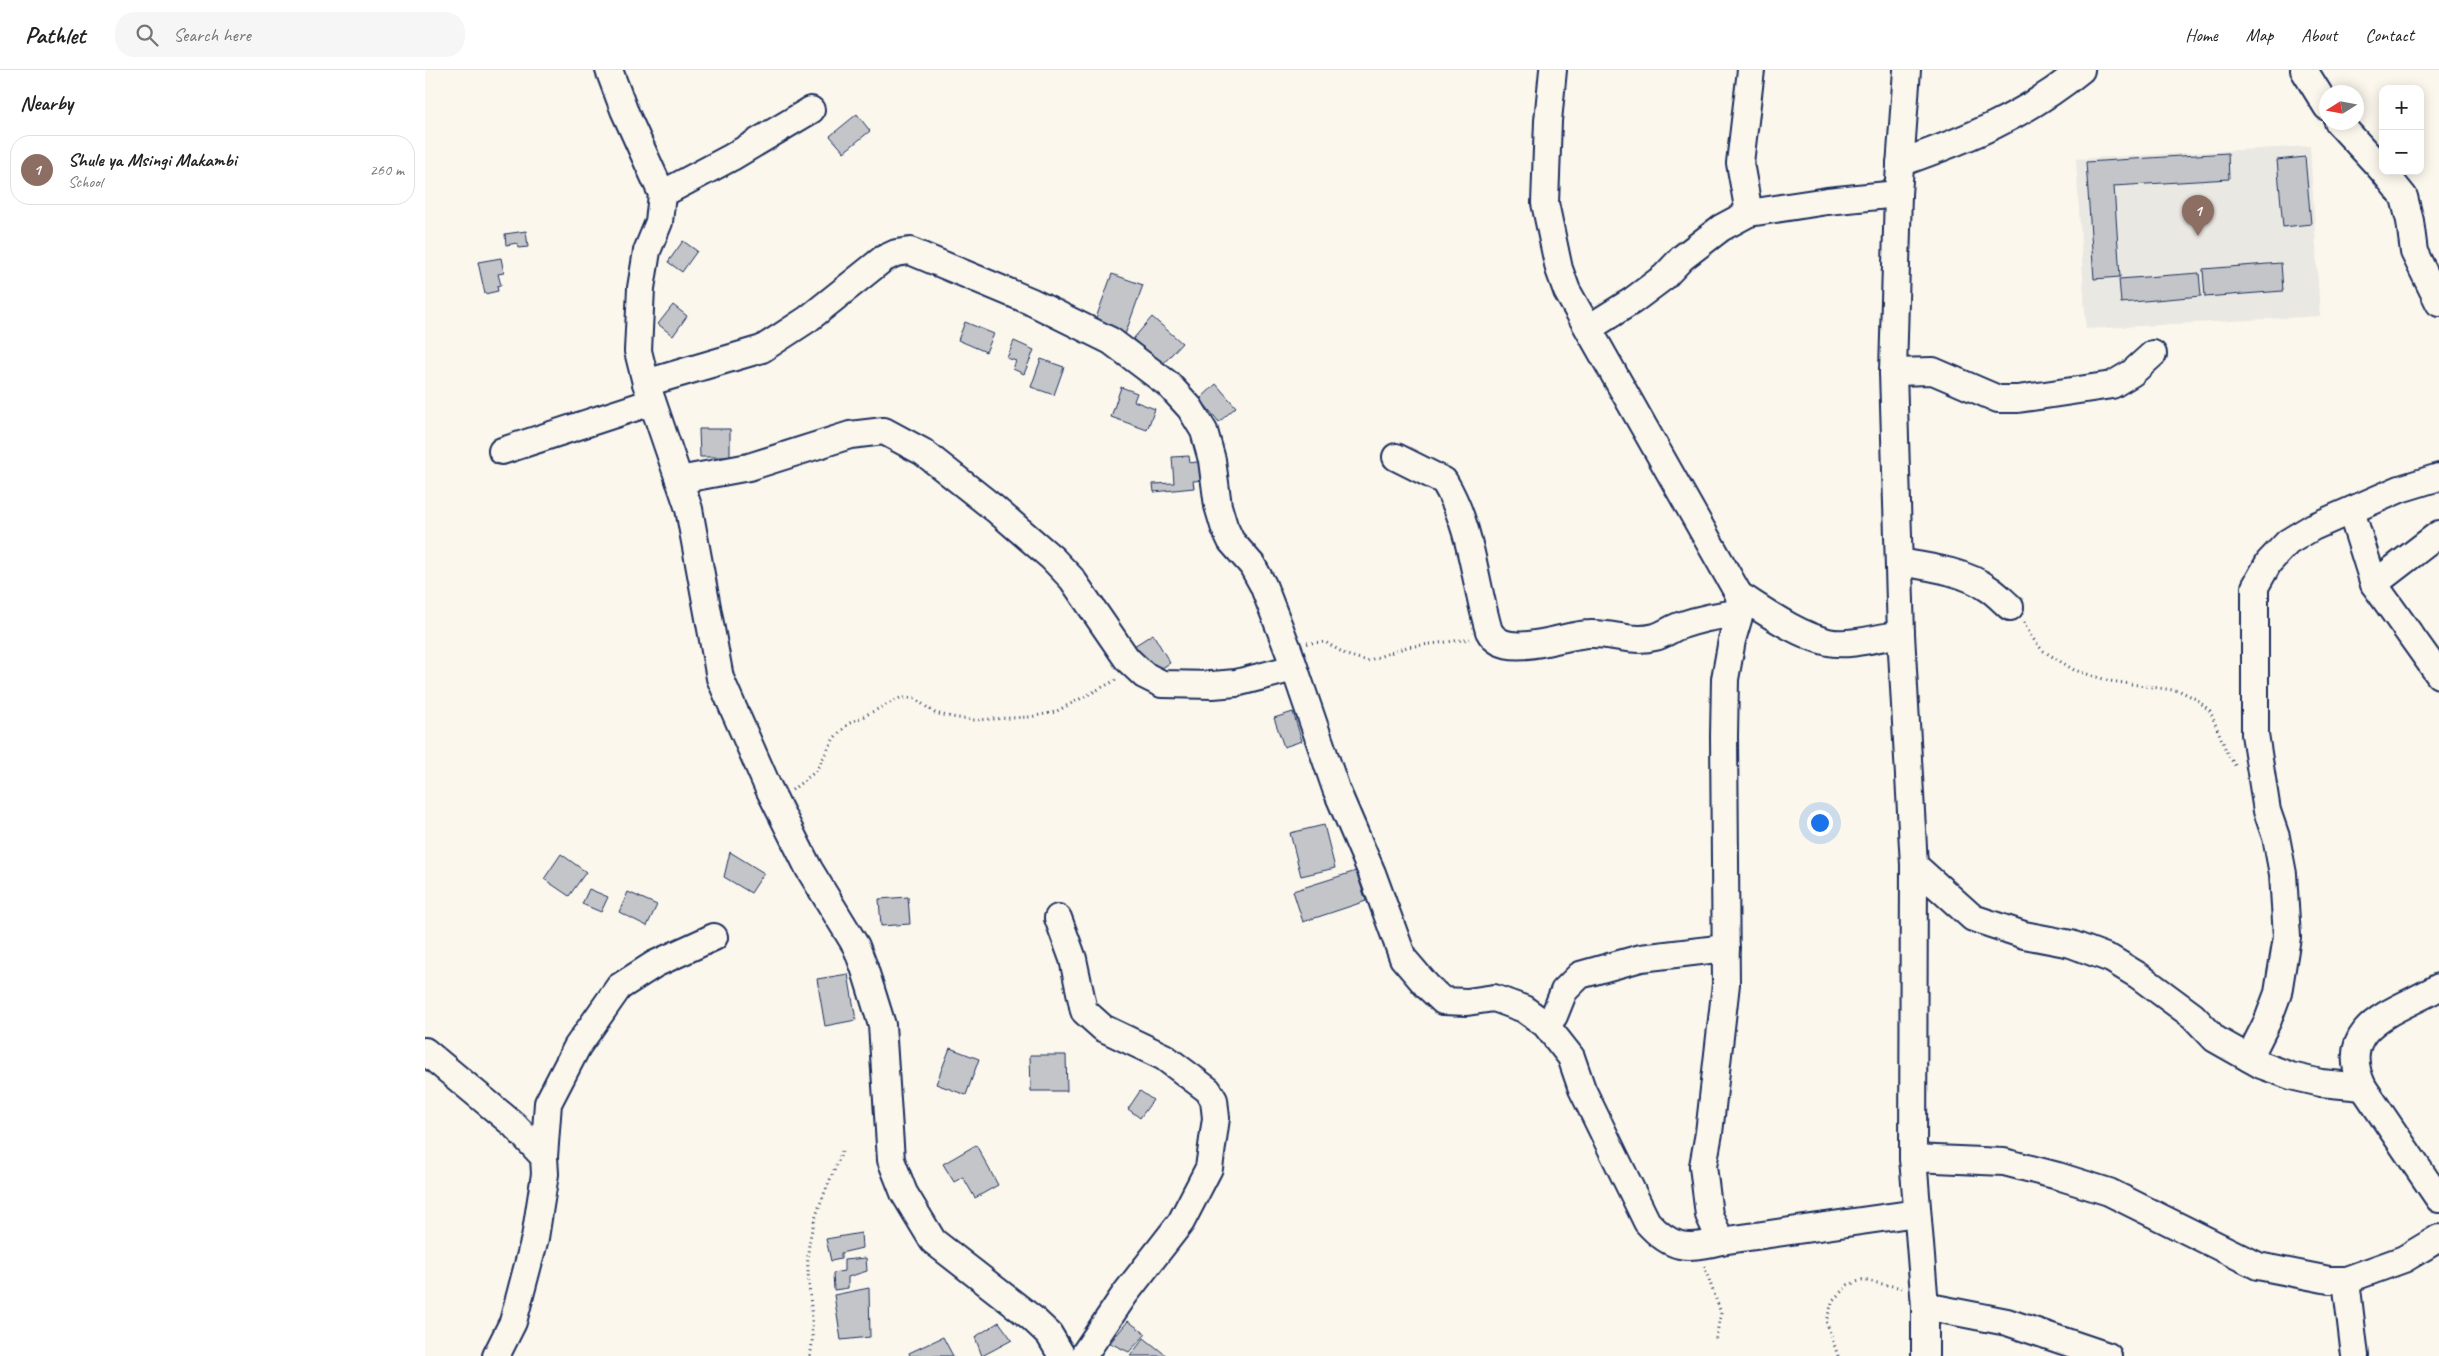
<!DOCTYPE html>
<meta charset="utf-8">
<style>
body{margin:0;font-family:Caveat,sans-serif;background:#f6f6f6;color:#222}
.controls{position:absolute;right:15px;top:15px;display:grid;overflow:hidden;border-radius:10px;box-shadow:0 2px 12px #0003}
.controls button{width:45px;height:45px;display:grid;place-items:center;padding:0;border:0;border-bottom:1px solid #e0e0e0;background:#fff;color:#222;font:25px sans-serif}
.compass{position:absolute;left:1894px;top:15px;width:45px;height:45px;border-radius:50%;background:#fff;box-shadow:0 2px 12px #0003;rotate:259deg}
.you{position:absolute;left:1394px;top:752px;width:18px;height:18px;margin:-12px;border:4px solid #fff;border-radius:50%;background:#1a73e8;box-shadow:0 0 0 8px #1a73e833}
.badge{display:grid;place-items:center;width:32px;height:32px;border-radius:50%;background:#c8321e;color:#fff;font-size:16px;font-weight:700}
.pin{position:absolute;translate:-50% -41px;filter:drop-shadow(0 1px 2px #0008)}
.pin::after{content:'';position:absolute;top:26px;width:18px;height:15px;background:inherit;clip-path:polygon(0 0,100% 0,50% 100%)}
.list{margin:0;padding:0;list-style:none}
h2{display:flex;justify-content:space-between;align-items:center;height:65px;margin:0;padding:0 20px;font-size:21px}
h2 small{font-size:16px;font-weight:400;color:#767676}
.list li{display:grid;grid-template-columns:32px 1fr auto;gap:15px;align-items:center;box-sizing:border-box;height:70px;margin:0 10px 10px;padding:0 10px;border:1px solid #e0e0e0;border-radius:20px}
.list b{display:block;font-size:19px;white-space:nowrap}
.list p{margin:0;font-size:16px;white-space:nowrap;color:#767676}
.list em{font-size:16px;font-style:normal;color:#767676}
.icon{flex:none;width:28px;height:28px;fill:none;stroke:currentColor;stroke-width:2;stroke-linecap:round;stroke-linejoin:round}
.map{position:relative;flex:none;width:2014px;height:1286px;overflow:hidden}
header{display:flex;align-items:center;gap:30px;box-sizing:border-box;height:70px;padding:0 25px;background:#fff;border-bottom:1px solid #e0e0e0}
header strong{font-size:24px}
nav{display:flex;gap:28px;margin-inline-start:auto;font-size:18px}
.search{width:350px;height:45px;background:#f6f6f6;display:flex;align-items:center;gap:12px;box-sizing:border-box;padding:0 18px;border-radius:20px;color:#767676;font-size:19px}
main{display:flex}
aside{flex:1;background:#fff}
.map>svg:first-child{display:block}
.built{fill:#eae8e2}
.building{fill:#c3c5c9;stroke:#1b2f5e}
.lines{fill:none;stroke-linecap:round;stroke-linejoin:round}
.minor-casing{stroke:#1b2f5e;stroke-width:30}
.path{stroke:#1b2f5e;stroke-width:3;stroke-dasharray:1 4;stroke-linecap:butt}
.minor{stroke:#fbf7ec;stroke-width:26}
</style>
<header>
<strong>Pathlet</strong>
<div class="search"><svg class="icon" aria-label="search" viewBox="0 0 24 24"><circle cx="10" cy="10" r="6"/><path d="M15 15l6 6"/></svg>Search here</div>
<nav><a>Home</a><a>Map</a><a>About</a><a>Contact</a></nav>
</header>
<main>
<aside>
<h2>Nearby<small></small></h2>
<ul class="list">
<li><span class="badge" style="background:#8d6e63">1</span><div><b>Shule ya Msingi Makambi</b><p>School</p></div><em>260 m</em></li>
</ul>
</aside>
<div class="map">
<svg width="2014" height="1286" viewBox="0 0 2014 1286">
<rect width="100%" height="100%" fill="#fbf7ec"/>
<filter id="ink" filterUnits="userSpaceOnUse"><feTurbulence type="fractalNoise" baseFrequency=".02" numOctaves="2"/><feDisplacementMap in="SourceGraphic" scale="10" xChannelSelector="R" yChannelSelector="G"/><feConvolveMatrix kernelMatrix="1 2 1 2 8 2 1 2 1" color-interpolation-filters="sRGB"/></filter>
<g filter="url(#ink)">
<!-- built -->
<path class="built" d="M1885,76L1895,246L1661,259L1651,89Z"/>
<!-- building -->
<g class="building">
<path d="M432,44L445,61L419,82L405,66Z"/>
<path d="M1803,83L1804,109L1689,116L1695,207L1669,209L1661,92Z"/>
<path d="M1880,87L1886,154L1858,157L1852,90Z"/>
<path d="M101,161L103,177L93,178L92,173L81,175L80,164Z"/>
<path d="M258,171L272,181L257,202L243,192Z"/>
<path d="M76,188L79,203L73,204L76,215L72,216L73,221L60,224L53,192Z"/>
<path d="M1856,193L1858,221L1780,227L1778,199Z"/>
<path d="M1774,203L1776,226L1696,233L1694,209Z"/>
<path d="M687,204L718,215L698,270L667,259Z"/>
<path d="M248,235L262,246L248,266L233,254Z"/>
<path d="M727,247L757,273L737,295L708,269Z"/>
<path d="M540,252L569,264L561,282L533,270Z"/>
<path d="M589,271L609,280L599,304L588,299L591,291L582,288Z"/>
<path d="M616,289L639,297L629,325L606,317Z"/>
<path d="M791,314L811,337L794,352L775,329Z"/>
<path d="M696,317L712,323L709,331L730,339L722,360L686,347Z"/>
<path d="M274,359H305V387H275Z"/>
<path d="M764,386L765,393L778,391L780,410L768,411L769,418L729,422L728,414L749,413L747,387Z"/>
<path d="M728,564L745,593L726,605L709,576Z"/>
<path d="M868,642L877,671L859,677L849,648Z"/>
<path d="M899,755L910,798L876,806L865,763Z"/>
<path d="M305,782L339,803L326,823L299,807Z"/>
<path d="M136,784L161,802L144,826L119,809Z"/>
<path d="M931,801L941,831L878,852L868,821Z"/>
<path d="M164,819L183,827L176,842L157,834Z"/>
<path d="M203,822L232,835L222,856L194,842Z"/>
<path d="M483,827L485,854L456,856L454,829Z"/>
<path d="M423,904L431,950L400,956L392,909Z"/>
<path d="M525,978L554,989L541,1025L511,1014Z"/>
<path d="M605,985H641L642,1021H606Z"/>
<path d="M715,1021L728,1030L715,1048L703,1039Z"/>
<path d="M551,1075L573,1115L550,1128L538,1107L529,1112L518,1094Z"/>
<path d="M436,1163L437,1178L416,1183V1189L406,1191L401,1169Z"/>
<path d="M441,1188L442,1201L423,1207V1218L409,1220L408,1203L419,1201V1190Z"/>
<path d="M444,1218L445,1267L416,1270L409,1225Z"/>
<path d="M703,1251L721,1264L704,1282L685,1273Z"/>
<path d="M574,1252L587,1270L557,1286L550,1267Z"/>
<path d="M518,1267L528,1286H485L484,1283Z"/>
<path d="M719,1268L742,1286H705Z"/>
</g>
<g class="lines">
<defs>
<g id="minor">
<path d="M184,0L199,40L237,124L234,152L222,181L216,218L213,281L221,313L264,439L295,608L342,715L384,799L431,876L439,897L457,955L466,1090L479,1123L508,1171L607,1248L624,1264L637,1286"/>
<path d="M1128,0L1123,51L1120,133L1134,199L1142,221L1314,525L1315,543L1307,570L1300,609L1299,666L1301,914L1284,1063L1278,1096L1284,1145L1296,1171"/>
<path d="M1482,0L1473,124L1468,302L1476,564L1489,795L1488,1088L1500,1236V1286"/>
<path d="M1879,0L1902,37"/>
<path d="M1913,52L1958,101"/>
<path d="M1475,93C1543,69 1600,46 1656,0"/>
<path d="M1958,101L1979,127L1985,151L1989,182L2014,233"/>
<path d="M237,124L307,87L386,40"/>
<path d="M1324,143L1315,93L1326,0"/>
<path d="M1164,258L1207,231L1239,207L1257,188L1296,158L1324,143L1402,131L1473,124"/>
<path d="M1468,302L1508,301L1573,329H1593L1687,315L1707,303L1728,284"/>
<path d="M221,313L337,279L383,249L458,189L471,183L485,181L605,231L686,271L743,314L765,338L779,361L787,390L793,436L799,456L806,471L827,495L838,515L864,582L911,719L947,803L978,888L1002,916L1018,931L1042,932L1069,928L1099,939L1120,954L1146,987L1157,1019L1222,1152C1246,1179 1262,1180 1296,1171L1492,1143"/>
<path d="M77,381L227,332"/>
<path d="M971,387L1019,411C1047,457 1049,510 1064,561C1080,592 1138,564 1165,564C1188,563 1207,573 1230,567C1238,565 1246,559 1254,556C1274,549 1294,545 1315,543"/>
<path d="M254,410L324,397L425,365L459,361L498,382L570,439L627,488L647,509L702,589L719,605L737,614L788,615L811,613L869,598"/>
<path d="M1926,441L1949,514L2014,605"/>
<path d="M1474,492C1504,497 1539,501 1564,519C1572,524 1578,531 1585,537"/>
<path d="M1949,514L2014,464"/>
<path d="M1314,525C1341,542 1371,564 1403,572C1422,577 1456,567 1476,564"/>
<path d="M1489,795L1548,848L1599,865L1646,874L1686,889L1714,906L1768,946L1790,969L1836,995L1866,1006L1896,1013L1938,1017"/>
<path d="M633,848L648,889L659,941L678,958L739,987L783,1020L789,1030L791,1048L784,1098L756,1152L700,1224L658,1286"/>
<path d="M2014,917C1972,942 1909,954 1938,1017L2014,1129"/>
<path d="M1120,954L1129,946L1139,921L1155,905L1216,888L1301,878"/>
<path d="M0,981L89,1055L119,1087L120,1104L110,1168L88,1252L71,1286"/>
<path d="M1824,988L1843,950L1853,923L1862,867L1858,804L1851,767L1842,741L1830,664V517L1844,492L1863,472L1888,457L1975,419L2014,407"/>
<path d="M119,1087L123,1033L152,977L194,917L230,894L289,867"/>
<path d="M1488,1088L1579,1092L1633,1106L1684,1122L1833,1196L1904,1210H1921L1979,1189L2014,1168"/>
<path d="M1921,1210L1930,1286"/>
<path d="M1500,1236L1582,1252L1683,1286"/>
</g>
</defs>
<!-- minor casing -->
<use href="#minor" class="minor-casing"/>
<!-- path -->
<g class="path">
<path d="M1599,552L1606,566L1617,580L1649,600L1685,611L1755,621L1771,629L1785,641L1803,685L1812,698"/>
<path d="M882,573L900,572L922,585L942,591L982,577L1045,569"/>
<path d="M367,720L391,701L409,668L423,654L475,628H489L510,643L526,647L548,650L605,647L630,642L693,609"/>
<path d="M1279,1196L1296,1243L1290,1272"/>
<path d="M385,1286C392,1258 381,1214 383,1183C386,1147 405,1112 418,1079"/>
<path d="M1413,1286L1401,1251L1408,1230L1423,1215L1437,1210L1478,1218"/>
</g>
<!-- minor -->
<use href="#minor" class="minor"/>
</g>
</g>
</svg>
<div class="controls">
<button>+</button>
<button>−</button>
</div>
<svg class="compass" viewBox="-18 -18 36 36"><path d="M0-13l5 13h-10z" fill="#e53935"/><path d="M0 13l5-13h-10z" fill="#767676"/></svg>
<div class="you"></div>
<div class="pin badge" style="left:1773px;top:166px;background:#8d6e63">1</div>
</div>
</main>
